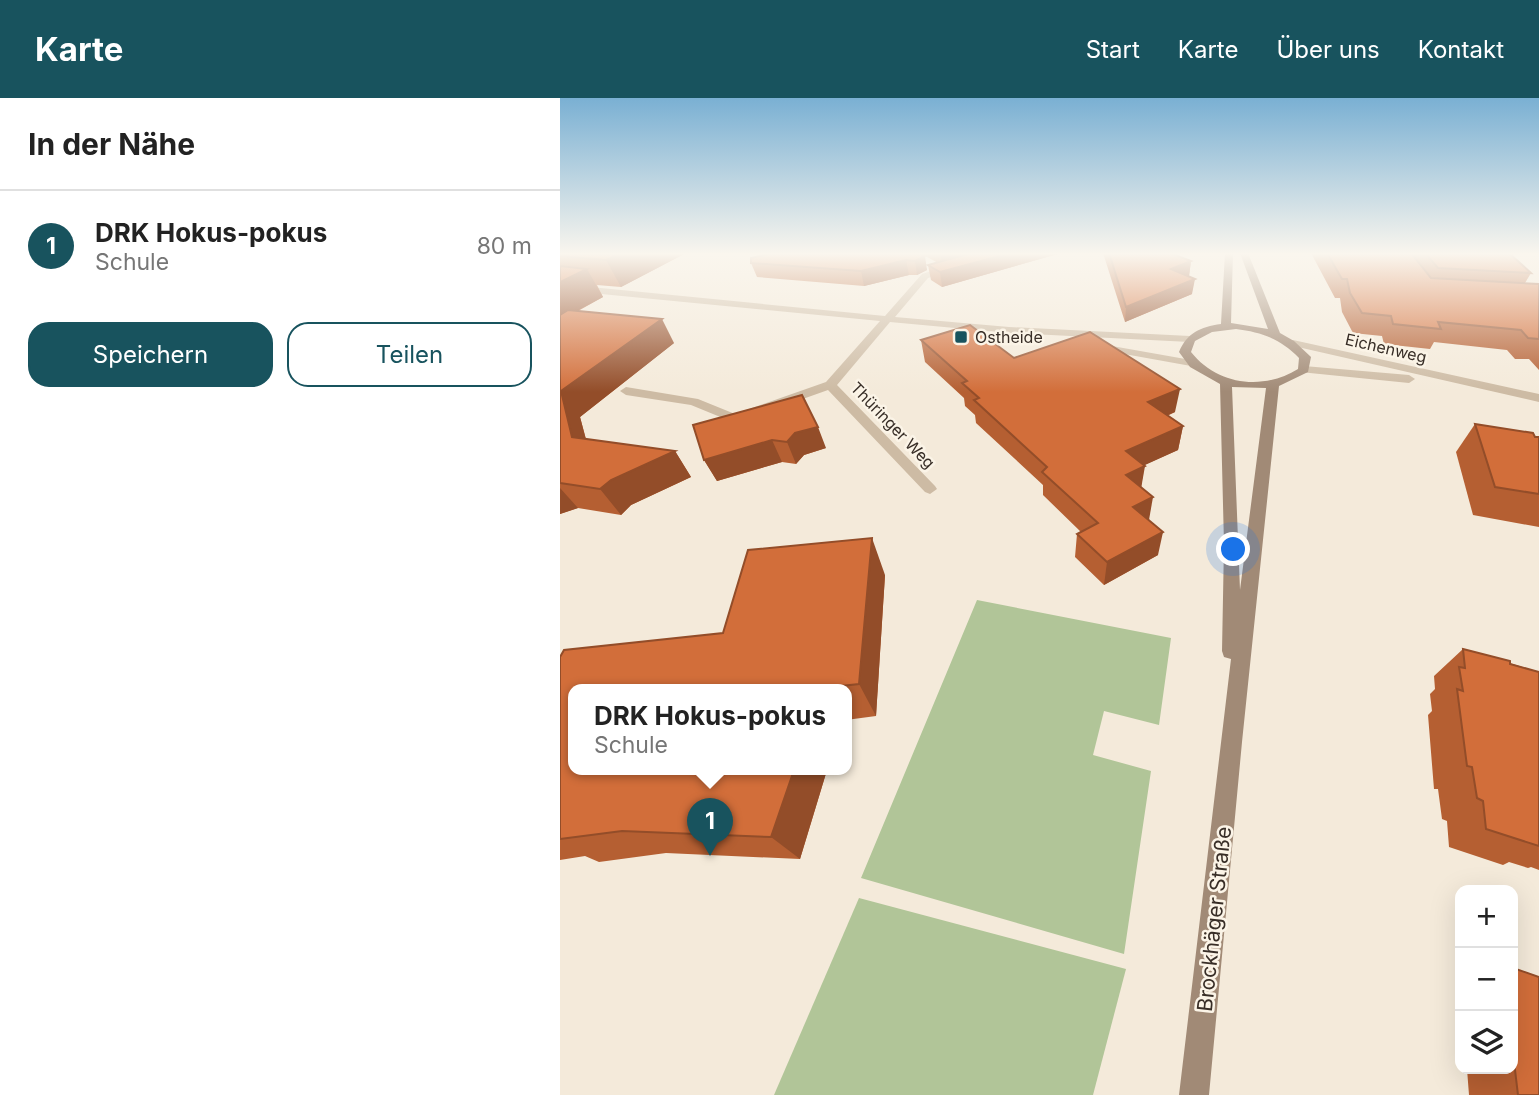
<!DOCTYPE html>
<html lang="de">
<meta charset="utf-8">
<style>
body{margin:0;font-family:Inter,sans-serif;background:#f2f2f2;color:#222}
.controls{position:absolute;right:21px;bottom:21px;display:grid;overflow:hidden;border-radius:14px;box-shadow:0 7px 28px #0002}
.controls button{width:63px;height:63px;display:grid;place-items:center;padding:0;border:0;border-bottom:2px solid #e0e0e0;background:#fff;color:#222;font:35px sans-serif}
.you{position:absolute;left:674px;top:452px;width:24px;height:24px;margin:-18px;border:5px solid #fff;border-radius:50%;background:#1a73e8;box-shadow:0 0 0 10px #1a73e833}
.badge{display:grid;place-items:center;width:46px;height:46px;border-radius:50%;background:#18535e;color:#fff;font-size:23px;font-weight:700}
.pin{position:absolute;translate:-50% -58px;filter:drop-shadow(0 2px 4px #0008)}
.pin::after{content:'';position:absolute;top:37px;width:24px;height:21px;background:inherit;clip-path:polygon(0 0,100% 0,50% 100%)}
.popup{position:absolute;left:8px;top:586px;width:284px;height:91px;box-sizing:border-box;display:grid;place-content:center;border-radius:14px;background:#fff;filter:drop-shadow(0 2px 5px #0005);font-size:23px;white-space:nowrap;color:#767676}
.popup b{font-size:26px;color:#222}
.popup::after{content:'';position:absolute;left:50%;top:100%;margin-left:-14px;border:14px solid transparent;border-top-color:#fff}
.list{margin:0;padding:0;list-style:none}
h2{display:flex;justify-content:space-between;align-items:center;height:91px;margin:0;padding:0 28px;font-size:30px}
h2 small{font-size:23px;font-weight:400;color:#767676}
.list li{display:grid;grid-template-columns:46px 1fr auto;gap:21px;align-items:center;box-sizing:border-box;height:112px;padding:0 28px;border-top:2px solid #e0e0e0}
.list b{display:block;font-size:26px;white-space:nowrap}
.list p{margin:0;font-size:23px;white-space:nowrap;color:#767676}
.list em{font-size:23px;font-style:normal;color:#767676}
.actions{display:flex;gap:14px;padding:21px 28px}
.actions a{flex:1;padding:16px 0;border:2px solid #18535e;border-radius:21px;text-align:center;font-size:24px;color:#18535e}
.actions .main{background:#18535e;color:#fff}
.icon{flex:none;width:38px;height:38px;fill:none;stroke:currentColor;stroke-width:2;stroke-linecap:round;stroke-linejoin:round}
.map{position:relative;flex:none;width:979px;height:997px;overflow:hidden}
header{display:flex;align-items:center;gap:42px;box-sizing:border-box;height:98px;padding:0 35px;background:#18535e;color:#fff}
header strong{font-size:33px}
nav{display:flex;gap:38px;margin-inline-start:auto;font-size:24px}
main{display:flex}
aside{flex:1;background:#fff}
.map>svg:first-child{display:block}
.green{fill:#b1c598}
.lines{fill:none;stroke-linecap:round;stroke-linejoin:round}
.street{fill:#cdbba4;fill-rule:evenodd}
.secondary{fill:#a18a76;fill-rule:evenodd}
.wall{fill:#b55f32}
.shaded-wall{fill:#934d29}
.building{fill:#d26e3a;stroke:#934d29;stroke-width:2}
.poi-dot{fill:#18535e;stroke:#fbf4e7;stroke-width:2.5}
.labels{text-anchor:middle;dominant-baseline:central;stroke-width:5;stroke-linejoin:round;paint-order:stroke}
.far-poi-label{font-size:16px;fill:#382e27;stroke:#fbf4e7;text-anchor:start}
.far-street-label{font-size:16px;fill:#382e27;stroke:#fbf4e7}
.near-street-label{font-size:21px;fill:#382e27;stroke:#fbf4e7}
</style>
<header>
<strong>Karte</strong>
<nav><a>Start</a><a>Karte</a><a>Über uns</a><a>Kontakt</a></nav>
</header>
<main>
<aside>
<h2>In der Nähe<small></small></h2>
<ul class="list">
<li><span class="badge">1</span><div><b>DRK Hokus-pokus</b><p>Schule</p></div><em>80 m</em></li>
</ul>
<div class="actions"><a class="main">Speichern</a><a>Teilen</a></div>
</aside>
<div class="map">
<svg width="979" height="997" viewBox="0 0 979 997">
<rect width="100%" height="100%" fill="#f4eada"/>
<!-- green -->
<g class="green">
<path d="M417,502L611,540L599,627L544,613L533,657L591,673L564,856L301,780Z"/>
<path d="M299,800L566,871L533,997H214Z"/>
</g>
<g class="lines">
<!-- street -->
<g class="street">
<path d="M393,166L396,167V171L368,180L335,219L449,229L630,238L635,241L630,244L449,235L330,224L277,287L375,388L377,391L370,396L365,394L268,292L175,325L131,307L66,297L60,293L66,289L138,301L175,316L266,284L320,223L0,192V186L325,218L362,176Z"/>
<path d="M733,242L979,296V304L729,247L727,245Z"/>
<path d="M535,245L631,262L637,265L631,268L531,250V246Z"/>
<path d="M744,268L849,277L855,281L849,285L740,274L738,272Z"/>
</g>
<!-- secondary -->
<path class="secondary" d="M665,155H673L671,225L708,231L680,155H688L720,235L734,243L751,259L748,274L719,288L682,644L649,997H619L671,561L664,559L662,553L664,446L660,286L630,269L619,254C627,235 640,229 661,226ZM676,231C701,234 721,241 739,260L738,271C703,293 657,287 631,254L635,243L652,234ZM672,289L706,290L680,492Z"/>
</g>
<!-- wall -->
<g class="wall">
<path d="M0,155H126L61,189L37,187L43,199L18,213L114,245L20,319L26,341L115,353L131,379L71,407L61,417L18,410L0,416Z"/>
<path d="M360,155H501L382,189L371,182L368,167L378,165Z"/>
<path d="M360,155L367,172L357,177H349L304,188L197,179L191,165Z"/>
<path d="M543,155H610L631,163L629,178H627L632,196L565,224Z"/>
<path d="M751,155H949L971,175L965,185L979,186V272L969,261H955L947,252L874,244L870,251L824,246L822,238L793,235L782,214L780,200H775Z"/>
<path d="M361,242L454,260L615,314L607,318L623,328L618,352L584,367L581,389L598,457L544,487L515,459L517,436L521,434L483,397V387L416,325L415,317L405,308L404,300L365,264Z"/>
<path d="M915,326L979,339V429L913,417L896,354Z"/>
<path d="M133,327L266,350L244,357L236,366L222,364L157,383L144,362Z"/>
<path d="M325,477L316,618L286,622V592H13L267,672L240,761L106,755L39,764L25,758L0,762V559L163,535Z"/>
<path d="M903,551L979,574V772L971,769L968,770L949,764L943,767L889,749L887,723L882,721L878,691H874L868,617L872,613L870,596L875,591L874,578Z"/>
<path d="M953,870L979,997H909L907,971H953Z"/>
<path d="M900,873V902L898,874Z"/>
</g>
<!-- shaded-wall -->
<g class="shaded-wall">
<path d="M61,155H126L61,189L46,162Z"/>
<path d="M381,155H426L382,167Z"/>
<path d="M451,155H501L382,189L380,174Z"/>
<path d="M365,158L367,172L357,177L355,163Z"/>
<path d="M346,162L349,177L304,188L301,173Z"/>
<path d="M631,163L629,178L608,186L611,171Z"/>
<path d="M27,171L43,199L0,222V184Z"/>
<path d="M635,181L632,196L565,224L566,209Z"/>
<path d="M102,221L114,245L20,319L32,365L12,339L1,293Z"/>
<path d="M620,291L615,314L584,327L588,304Z"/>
<path d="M623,328L618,352L563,377L566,353Z"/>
<path d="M258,329L266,350L244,357L236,366L227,344L235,335Z"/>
<path d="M212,342L222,364L157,383L144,362Z"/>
<path d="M115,353L131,379L71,407L61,417L40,391L51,382Z"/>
<path d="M585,368L581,391L566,377Z"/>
<path d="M0,390L18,410L0,416Z"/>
<path d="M593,399L589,422L573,409Z"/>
<path d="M603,434L598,457L544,487L547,464Z"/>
<path d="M312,440L325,477L316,618L299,586Z"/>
<path d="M234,672H267L240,761L211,739Z"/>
</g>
<!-- building -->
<g class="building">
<path d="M0,155H61L46,162L0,158Z"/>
<path d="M212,155H360L365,158L355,163L346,162L301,173L191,165V160Z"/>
<path d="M411,155H451L380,174L368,167Z"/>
<path d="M549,155H610L631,163L611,171L635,181L566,209Z"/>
<path d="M767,155H851L871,180L979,186V241L968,240L961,232L878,224L881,231L833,226L831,218L802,215L790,195L787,181H782Z"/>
<path d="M865,155H949L971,175L878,170Z"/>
<path d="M0,168L27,171L0,184Z"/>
<path d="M8,212L102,221L1,293L12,339L115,353L51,382L40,391L0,385V217Z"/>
<path d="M410,227L454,260L530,234L620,291L588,304L623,328L566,353L585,368L566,377L593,399L573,409L603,434L547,464L517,436L538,425L482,374L487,369L414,302L419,300L402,285L407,283L361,242Z"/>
<path d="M242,297L258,329L235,335L227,344L212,342L144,362L133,327Z"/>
<path d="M915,326L973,335L975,339H979V396L935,389Z"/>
<path d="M312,440L299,586L263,590L262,592H13V672H234L211,739L62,733L0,741V559L4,552L163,535L188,452Z"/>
<path d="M903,551L950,563V566L979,574V748L926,731L923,703L917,700L912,669L907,668L897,591L903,593L899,569L905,570Z"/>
<path d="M953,870L979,879V997H958L953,955Z"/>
</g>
<!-- sky -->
<linearGradient id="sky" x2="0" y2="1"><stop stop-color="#7ab0d3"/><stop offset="0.53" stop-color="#faf6ee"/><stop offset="1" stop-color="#faf6ee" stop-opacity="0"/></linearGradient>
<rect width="979" height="294" fill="url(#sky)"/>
<!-- markers -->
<rect class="poi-dot" x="394" y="232" width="14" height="14" rx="3.5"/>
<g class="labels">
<!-- far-poi labels -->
<g class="far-poi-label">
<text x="415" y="239">Ostheide</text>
</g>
<!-- far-street labels -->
<g class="far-street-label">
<text transform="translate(826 250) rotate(13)">Eichenweg</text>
<text transform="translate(333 327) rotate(46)">Thüringer Weg</text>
</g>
<!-- near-street labels -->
<g class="near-street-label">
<text transform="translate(654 821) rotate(-84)">Brockhäger Straße</text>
</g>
</g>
</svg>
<div class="controls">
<button>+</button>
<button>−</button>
<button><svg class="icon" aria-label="layers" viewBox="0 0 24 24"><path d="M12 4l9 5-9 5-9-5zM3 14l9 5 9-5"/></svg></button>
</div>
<div class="you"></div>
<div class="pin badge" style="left:150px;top:758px">1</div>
<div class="popup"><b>DRK Hokus-pokus</b>Schule</div>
</div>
</main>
